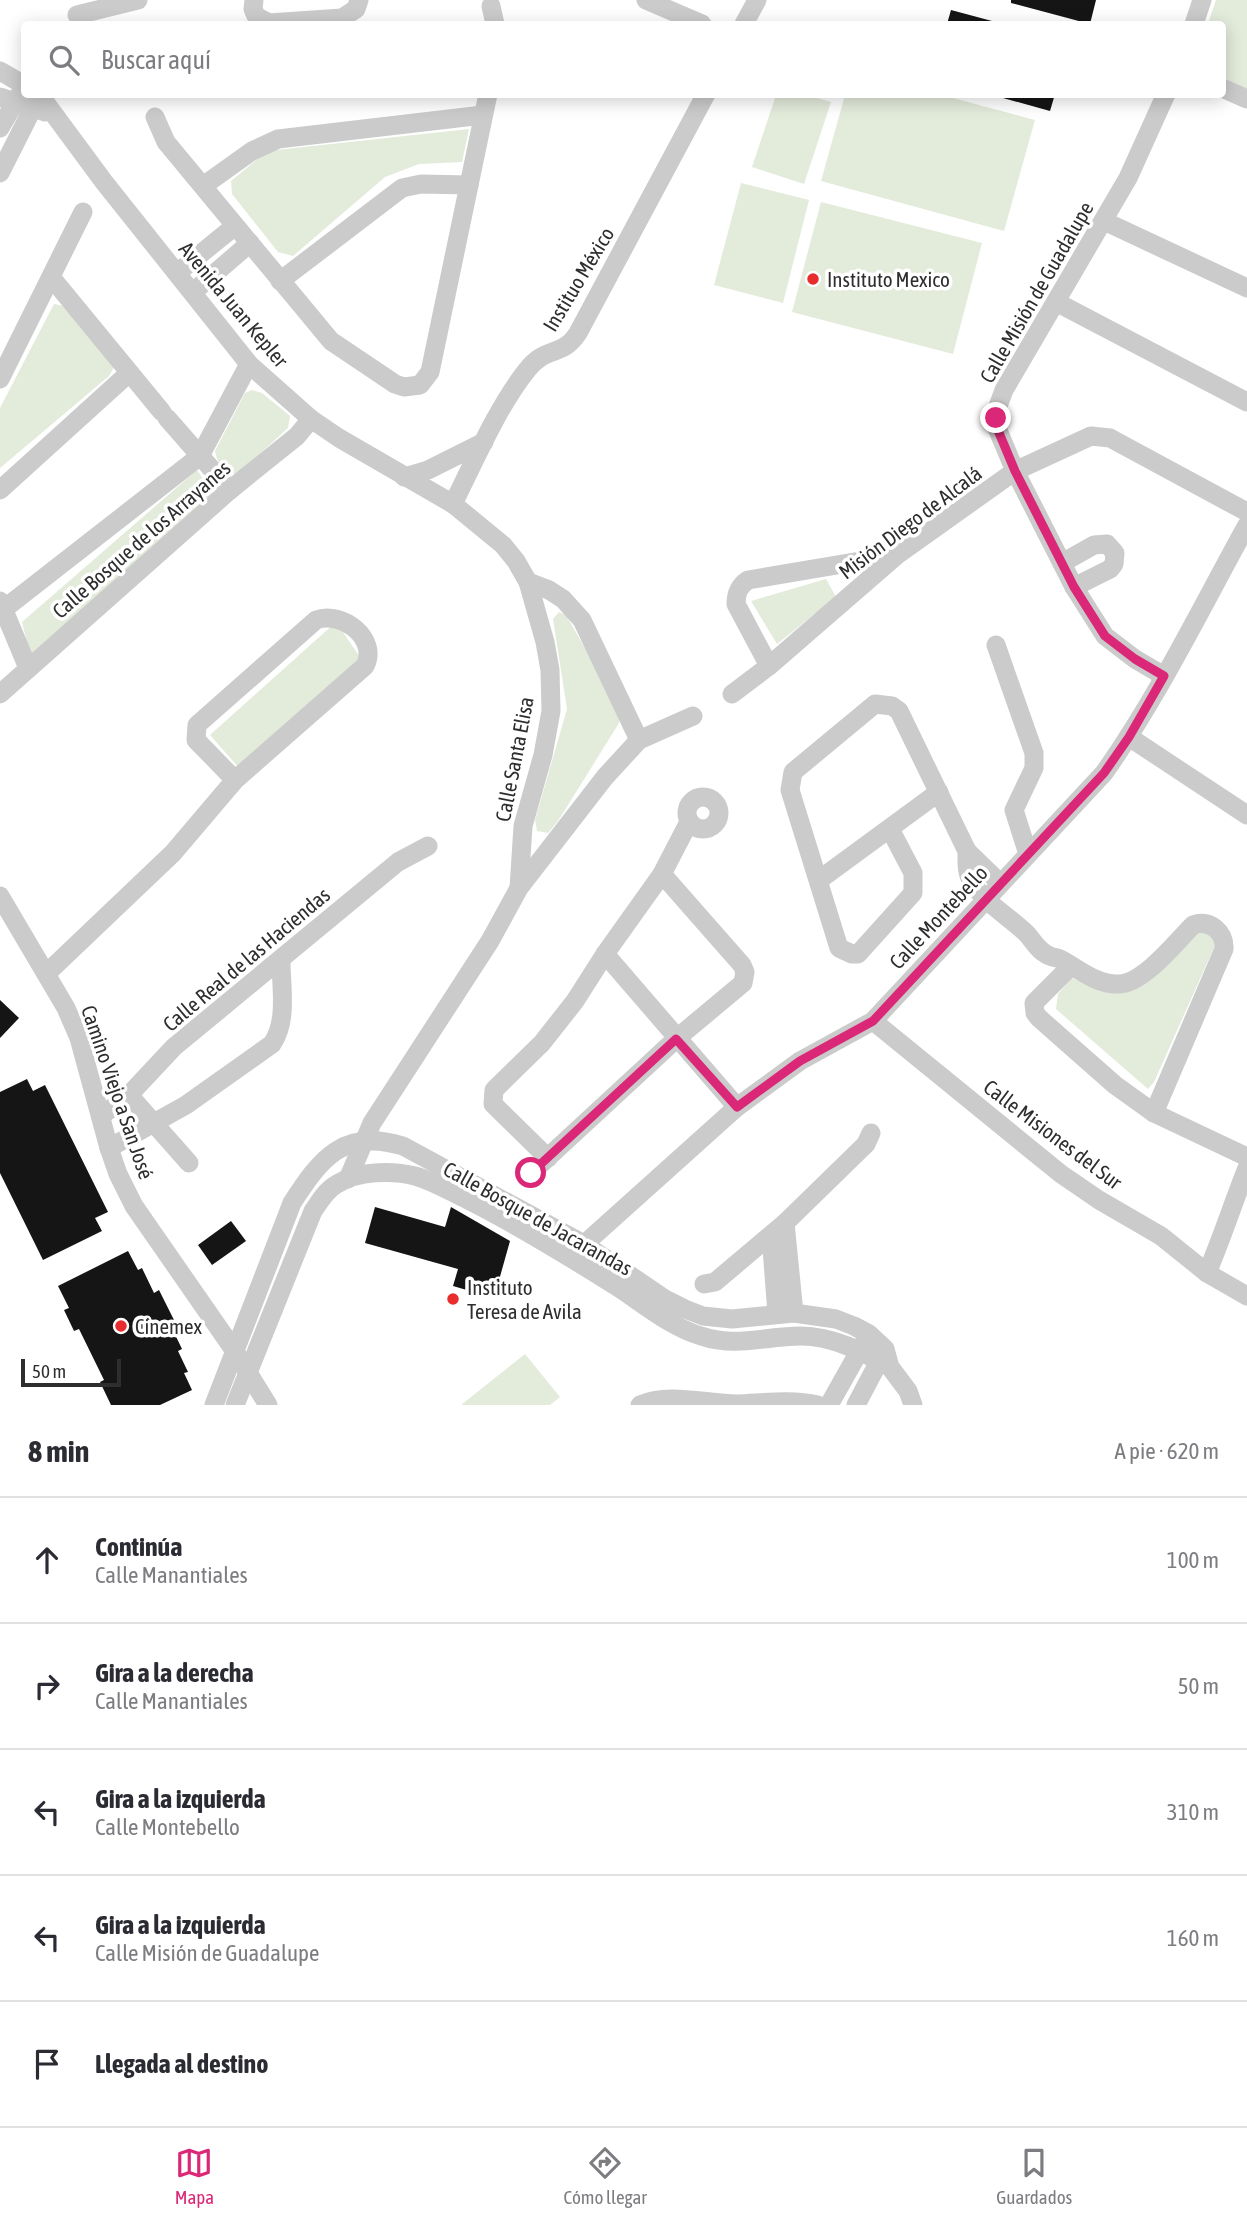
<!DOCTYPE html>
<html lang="es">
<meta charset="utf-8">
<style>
body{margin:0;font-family:"Asap Condensed",sans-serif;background:#f2f2f3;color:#2b2b33}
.scale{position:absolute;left:21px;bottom:18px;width:100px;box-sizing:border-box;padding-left:7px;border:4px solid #2e2e2e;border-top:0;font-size:19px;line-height:24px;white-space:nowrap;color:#2e2e2e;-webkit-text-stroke:5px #fff;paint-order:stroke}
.stop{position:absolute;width:21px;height:21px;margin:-16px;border:5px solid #db2777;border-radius:50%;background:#fff}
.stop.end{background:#db2777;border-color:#fff;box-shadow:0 2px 7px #0008}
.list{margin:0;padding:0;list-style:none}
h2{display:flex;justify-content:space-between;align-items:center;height:91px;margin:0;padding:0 28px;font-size:30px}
h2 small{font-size:23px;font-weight:400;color:#7c7c81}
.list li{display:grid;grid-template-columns:46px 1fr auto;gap:21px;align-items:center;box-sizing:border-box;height:126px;padding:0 28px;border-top:2px solid #e1e1e2}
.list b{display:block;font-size:26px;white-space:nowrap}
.list p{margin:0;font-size:23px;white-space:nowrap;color:#7c7c81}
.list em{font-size:23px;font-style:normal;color:#7c7c81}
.icon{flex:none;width:38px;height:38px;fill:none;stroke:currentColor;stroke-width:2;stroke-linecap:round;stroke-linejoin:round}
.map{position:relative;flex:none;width:1247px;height:1405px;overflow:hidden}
.search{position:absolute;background:#fff;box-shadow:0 4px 18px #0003;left:21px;right:21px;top:21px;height:77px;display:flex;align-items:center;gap:18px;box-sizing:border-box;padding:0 24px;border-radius:7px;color:#7c7c81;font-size:26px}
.sheet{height:721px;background:#fff}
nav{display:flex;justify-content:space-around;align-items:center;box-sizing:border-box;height:98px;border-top:2px solid #e1e1e2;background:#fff;font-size:19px;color:#7c7c81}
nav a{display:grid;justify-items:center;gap:4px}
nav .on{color:#db2777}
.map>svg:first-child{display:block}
.green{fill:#e3ebdb}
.building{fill:#151515}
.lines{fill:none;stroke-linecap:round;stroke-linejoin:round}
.minor{stroke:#cbcbcb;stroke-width:19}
.route{stroke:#db2777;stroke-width:9}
.poi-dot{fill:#e72d2e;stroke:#fff;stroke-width:2.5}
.labels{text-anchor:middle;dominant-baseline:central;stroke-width:7;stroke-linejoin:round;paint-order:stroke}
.street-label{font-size:21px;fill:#2e2e2e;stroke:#fff}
.poi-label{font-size:21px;fill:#2e2e2e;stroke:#fff;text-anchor:start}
</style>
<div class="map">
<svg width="1247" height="1405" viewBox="0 0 1247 1405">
<rect width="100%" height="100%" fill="#fff"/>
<!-- green -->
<g class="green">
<path d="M1216,0H1247V93L1223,82L1222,24H1208Z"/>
<path d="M776,95H807L831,102L804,184L752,167Z"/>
<path d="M845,95H942L1035,120L1004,231L821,181Z"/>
<path d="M469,129L462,162L419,164L385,177L293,256L278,252L232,194L231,181L267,151Z"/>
<path d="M741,183L809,200L783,303L714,285Z"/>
<path d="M821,202L982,243L953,354L792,312Z"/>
<path d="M54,304L69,307L115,365L109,376L0,468V408Z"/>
<path d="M252,390L262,393L290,416L288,428L239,473C226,477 217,463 215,451L245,393Z"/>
<path d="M197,470L214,495L30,655L22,622Z"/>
<path d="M826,579L836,597L777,644L751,601Z"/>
<path d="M559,612L566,615L619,708V723L558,821L548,833L537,831L535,820L567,709L553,619Z"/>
<path d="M336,622L362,660L240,769L210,735Z"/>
<path d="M1203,928L1216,943L1154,1082L1148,1089L1056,1009L1058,994L1072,978L1105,991Z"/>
<path d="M525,1354L560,1397L550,1405H461Z"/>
</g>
<!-- building -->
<g class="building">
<path d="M1011,0H1096L1090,24L1011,3Z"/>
<path d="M951,10L992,21L991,24H947Z"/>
<path d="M1003,94H1055L1050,111L1003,98Z"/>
<path d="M0,1000L19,1018L0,1038Z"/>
<path d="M27,1079L33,1091L45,1085L108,1212L95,1218L102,1231L43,1260L0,1173V1092Z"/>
<path d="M375,1207L445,1227L451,1207L510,1241L494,1298L453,1286L458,1269L365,1243Z"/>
<path d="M231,1221L246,1241L212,1265L198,1245Z"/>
<path d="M128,1251L138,1270L142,1268L154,1293L159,1290L175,1322L170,1324L182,1349L178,1351L188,1372L184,1373L192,1390L160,1405H111L100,1382L104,1380L79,1329L74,1331L64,1310L69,1308L58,1286Z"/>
</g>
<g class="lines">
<!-- minor -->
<g class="minor">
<path d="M254,0L253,9L256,16L269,23L342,18L356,9L359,0"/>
<path d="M646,0L702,24"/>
<path d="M491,6L495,24"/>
<path d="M77,15L138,0"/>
<path d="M744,24L757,0"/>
<path d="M1194,24L1202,0"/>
<path d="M0,71L24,85"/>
<path d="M1222,88L1247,99"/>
<path d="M39,94L104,182L249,364L311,419L339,438L453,504L503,545L516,561L528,582L545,642L550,670L551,711L543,755L523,826L519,888"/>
<path d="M0,97L45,112"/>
<path d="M155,117L166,142L331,341L395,384L404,387L420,385L430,372L488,94"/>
<path d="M0,128L24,87"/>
<path d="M0,173L40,94"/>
<path d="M203,186L252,151L278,139L483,115"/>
<path d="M1104,221L1247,288"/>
<path d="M177,273L235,226"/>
<path d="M51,277L162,412"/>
<path d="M280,281L402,188L421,184L469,185"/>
<path d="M193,292L250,243"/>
<path d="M1056,302L1247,402"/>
<path d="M0,379L83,212"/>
<path d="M167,418L230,490"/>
<path d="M404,477L428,470L484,442"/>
<path d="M0,490L129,373"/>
<path d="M453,504C474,462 498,406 527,370C546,345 562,358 578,333L706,94"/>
<path d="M1062,563L1094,545L1107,544L1115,553L1114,564L1110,569L1074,587"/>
<path d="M528,582L549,590L563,599L582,620L639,740"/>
<path d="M0,601L28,668"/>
<path d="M4,609L200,456L249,364"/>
<path d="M996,645L1034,753V768L1014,810L1028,854"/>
<path d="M769,666L736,604C736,593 739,586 748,580L896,555"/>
<path d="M1164,676L1135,659L1105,636L1074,587L1015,471L997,428V409L1004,390L1128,178L1166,94"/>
<path d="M0,694L230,490L297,436L311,419"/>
<path d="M732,694L769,666L897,555L1015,471L1091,436L1110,438L1247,512"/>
<path d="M1129,737L1247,815"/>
<circle cx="703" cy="813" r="16"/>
<path d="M890,829L913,873V893L858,954H852L839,948L790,790L793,772L875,704L892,706L899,711L967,851C967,861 966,873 972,882C985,904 1009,916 1027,934C1034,942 1039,952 1050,956C1053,958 1057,957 1060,959C1078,968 1096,985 1119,984C1144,983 1176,942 1193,925C1210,919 1225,932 1224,949L1154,1113"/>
<path d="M967,851L1000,883"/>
<path d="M819,880L939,792"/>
<path d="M0,896L66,1008L79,1038L109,1148L118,1174L134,1206L234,1350L268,1405"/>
<path d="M605,954L737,1107"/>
<path d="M1070,967L1034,1003L1035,1013L1039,1018L1115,1085L1154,1113L1247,1157"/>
<path d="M47,973L173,853L235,780L365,666C379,639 342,610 316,620L197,725L196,740L235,780"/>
<path d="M873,1021L1061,1174L1099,1200L1161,1236L1207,1273L1247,1296"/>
<path d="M129,1095L189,1163"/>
<path d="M101,1116L129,1095L174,1047L398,862L428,846"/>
<path d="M109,1148L186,1105L272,1044C288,1021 281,987 281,961"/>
<path d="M548,1158L493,1104L494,1090L542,1043L575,1001L605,954L662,874L689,822"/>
<path d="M531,1173L676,1039L743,983L745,972L742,965L662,874"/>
<path d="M348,1179L372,1123L490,941L519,888L605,777L639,740L693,716"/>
<path d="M785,1223L794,1313"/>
<path d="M771,1235L777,1314"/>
<path d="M570,1257L737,1107L800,1061L873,1021L1104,773C1159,695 1201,608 1247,525"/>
<path d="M1207,1273C1222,1238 1233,1203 1247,1168"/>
<path d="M704,1284L715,1282L785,1223L866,1144L871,1133"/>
<path d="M214,1405L292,1203C321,1158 344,1128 403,1146L584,1244L665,1299L685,1309L703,1316L732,1319L794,1313L836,1319L854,1326L869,1334L885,1349L890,1367L908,1391L913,1405"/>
<path d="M235,1405L313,1211C320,1201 326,1190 337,1184C357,1171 392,1170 415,1176C433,1181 451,1192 468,1200C520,1226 570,1257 619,1288C645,1305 671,1327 701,1336C737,1348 765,1336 801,1336C833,1336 863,1352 890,1367"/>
<path d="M640,1405C669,1392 706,1404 737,1404C764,1403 791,1399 818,1405"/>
<path d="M829,1405L865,1341"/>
<path d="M856,1405L885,1350"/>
</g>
</g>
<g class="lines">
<!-- route -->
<path class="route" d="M531,1173L676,1039L737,1107L800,1061L873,1021L1104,773L1129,737L1164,676L1135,659L1105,636L1074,587L1015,471L997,428L996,418"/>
</g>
<!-- markers -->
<g class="poi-dot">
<circle cx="813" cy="279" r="7"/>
<circle cx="453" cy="1299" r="7"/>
<circle cx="121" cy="1326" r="7"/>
</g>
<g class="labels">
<!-- street labels -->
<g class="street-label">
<text transform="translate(578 279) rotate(-59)">Instituo México</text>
<text transform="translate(1036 292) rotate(-60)">Calle Misión de Guadalupe</text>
<text transform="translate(234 304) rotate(50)">Avenida Juan Kepler</text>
<text transform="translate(910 522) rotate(-37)">Misión Diego de Alcalá</text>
<text transform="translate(141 539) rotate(-41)">Calle Bosque de los Arrayanes</text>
<text transform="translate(514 759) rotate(-79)">Calle Santa Elisa</text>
<text transform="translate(938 917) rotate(-47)">Calle Montebello</text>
<text transform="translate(246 959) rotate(-40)">Calle Real de las Haciendas</text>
<text transform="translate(118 1092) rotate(71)">Camino Viejo a San José</text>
<text transform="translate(1053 1134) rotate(37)">Calle Misiones del Sur</text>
<text transform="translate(538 1218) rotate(29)">Calle Bosque de Jacarandas</text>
</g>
<!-- poi labels -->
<g class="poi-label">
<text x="827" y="279">Instituto Mexico</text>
<text x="467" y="1287">Instituto<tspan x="467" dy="24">Teresa de Avila</tspan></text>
<text x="135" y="1326">Cinemex</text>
</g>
</g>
</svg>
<div class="scale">50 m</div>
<div class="stop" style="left:531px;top:1173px"></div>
<div class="stop end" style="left:996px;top:418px"></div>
<div class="search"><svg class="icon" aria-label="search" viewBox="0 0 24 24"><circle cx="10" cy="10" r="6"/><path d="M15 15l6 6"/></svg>Buscar aquí</div>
</div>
<section class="sheet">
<h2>8 min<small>A pie · 620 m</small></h2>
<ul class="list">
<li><svg class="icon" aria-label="ahead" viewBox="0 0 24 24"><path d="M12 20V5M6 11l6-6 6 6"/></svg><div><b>Continúa</b><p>Calle Manantiales</p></div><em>100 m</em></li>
<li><svg class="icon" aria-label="right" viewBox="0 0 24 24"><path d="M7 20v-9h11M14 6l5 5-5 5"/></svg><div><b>Gira a la derecha</b><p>Calle Manantiales</p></div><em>50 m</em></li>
<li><svg class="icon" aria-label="left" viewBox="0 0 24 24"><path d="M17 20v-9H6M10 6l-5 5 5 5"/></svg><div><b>Gira a la izquierda</b><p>Calle Montebello</p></div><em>310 m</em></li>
<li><svg class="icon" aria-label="left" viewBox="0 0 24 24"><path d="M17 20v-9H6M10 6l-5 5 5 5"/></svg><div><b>Gira a la izquierda</b><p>Calle Misión de Guadalupe</p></div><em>160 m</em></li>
<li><svg class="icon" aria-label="arrive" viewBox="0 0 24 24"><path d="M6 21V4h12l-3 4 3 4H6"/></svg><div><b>Llegada al destino</b></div></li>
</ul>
</section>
<nav>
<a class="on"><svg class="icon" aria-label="map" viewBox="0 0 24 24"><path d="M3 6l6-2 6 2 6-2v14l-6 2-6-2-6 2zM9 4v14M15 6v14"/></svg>Mapa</a>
<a><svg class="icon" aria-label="directions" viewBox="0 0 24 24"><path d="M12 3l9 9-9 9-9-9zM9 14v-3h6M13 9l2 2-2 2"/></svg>Cómo llegar</a>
<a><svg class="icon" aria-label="saved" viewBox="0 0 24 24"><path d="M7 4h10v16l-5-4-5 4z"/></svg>Guardados</a>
</nav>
